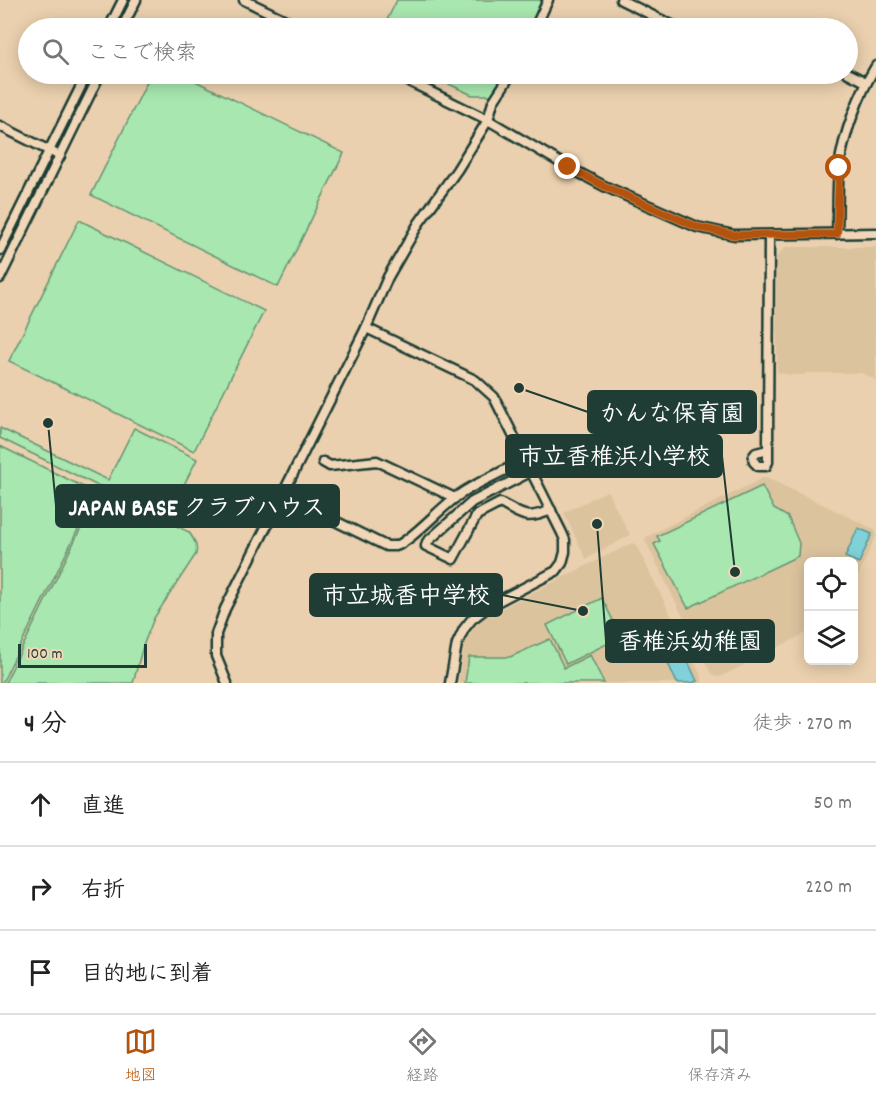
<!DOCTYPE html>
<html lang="ja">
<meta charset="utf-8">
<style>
body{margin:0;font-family:Dekko,"Klee One",sans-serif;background:#f6f6f6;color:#222}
.controls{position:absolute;right:18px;bottom:18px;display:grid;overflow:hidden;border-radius:9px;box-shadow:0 3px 15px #0003}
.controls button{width:54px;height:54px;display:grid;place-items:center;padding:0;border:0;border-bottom:2px solid #e0e0e0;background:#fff;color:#222;font:30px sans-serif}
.scale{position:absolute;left:18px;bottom:15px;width:129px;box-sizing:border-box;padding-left:6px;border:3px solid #1f3d34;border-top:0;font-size:16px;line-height:21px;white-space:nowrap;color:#1f3d34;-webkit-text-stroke:4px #f1d7b8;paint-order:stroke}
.stop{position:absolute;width:18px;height:18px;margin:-14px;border:4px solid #b45309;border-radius:50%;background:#fff}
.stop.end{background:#b45309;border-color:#fff;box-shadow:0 2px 6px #0008}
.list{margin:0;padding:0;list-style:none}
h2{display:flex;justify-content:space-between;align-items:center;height:78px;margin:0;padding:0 24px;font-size:26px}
h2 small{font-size:20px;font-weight:400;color:#767676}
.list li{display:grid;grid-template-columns:39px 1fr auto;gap:18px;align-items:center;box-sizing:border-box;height:84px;padding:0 24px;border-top:2px solid #e0e0e0}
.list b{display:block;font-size:22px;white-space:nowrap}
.list em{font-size:20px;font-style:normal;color:#767676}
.icon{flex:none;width:33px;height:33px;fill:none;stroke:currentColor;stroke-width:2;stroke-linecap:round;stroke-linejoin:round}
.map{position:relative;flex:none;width:876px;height:683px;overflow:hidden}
.search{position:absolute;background:#fff;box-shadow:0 3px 15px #0003;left:18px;right:18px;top:18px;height:66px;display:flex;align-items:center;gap:15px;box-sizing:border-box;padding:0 21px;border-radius:33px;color:#767676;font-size:22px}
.sheet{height:330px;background:#fff}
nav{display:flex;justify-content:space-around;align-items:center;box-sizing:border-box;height:84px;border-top:2px solid #e0e0e0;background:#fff;font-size:16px;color:#767676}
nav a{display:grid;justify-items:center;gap:3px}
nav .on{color:#b45309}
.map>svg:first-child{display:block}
.built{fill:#dbc39e}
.green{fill:#a8e7af;stroke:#649272;stroke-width:1.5}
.water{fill:#80d1d9;stroke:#599697;stroke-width:1.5}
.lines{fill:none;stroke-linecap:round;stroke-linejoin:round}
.minor-casing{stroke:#1f3d34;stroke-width:13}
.minor{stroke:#f1d7b8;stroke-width:8}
.route{stroke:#b45309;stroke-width:8}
.leader{fill:none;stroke:#1f3d34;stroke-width:2}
.callout-dot{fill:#1f3d34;stroke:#f1d7b8;stroke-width:2}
.callout{fill:#1f3d34;stroke:#1f3d34;stroke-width:2}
.callout-label{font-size:24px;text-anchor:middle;font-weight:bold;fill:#fff}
</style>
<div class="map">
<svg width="876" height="683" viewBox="0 0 876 683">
<rect width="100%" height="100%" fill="#ead0ae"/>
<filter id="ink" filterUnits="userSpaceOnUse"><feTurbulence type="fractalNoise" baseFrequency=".0167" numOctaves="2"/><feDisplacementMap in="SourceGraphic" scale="12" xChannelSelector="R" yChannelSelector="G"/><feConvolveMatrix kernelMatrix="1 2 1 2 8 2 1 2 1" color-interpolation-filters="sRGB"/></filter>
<g filter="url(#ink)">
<!-- built -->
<g class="built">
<path d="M786,247H876V380L862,373H805V375H791L777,372L776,257Z"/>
<path d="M763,478H767L876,530V536L854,585V562H808V632L722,676L717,677L711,673L645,540L646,537Z"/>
<path d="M607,491L630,535L586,559L564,513Z"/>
<path d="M632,543L636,545L702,678V683H458L465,644L472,630L483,619L506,606Z"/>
</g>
<!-- green -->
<g class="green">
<path d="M397,0H542L529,28H383Z"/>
<path d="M151,74H181L344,153L278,287L91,195Z"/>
<path d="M428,74H504L492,95H472Z"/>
<path d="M79,220L264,311L194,451L9,361Z"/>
<path d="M0,428L108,480L134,428L197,459L167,518L105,487L96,485L0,438Z"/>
<path d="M0,446L90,490L93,493L94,497L2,683H0Z"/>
<path d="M762,486L774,509L788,517L799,543L798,556L688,608L654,544L660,541L657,536Z"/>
<path d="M100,489L189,532C194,540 198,545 196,554L154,618L143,646L133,683H5Z"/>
<path d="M602,598L621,637L566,664L547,625Z"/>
<path d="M550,639L564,668L590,655L604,683H465L469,657H510Z"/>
</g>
<!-- water -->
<g class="water">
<path d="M858,528L872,534L859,563L845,557Z"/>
<path d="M684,653L697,681L692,683H677L667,661Z"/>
</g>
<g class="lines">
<defs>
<g id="minor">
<path d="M244,0L302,28"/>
<path d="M621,0L678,28"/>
<path d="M109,28L123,0"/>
<path d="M122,28L136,0"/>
<path d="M535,28L548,0"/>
<path d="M848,73L866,82"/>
<path d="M394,74L488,120L568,167L604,186L697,227L734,235L876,233"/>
<path d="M0,126L60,156"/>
<path d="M837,234C838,212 837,190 839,168C843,135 859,94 876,66"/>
<path d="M0,250L87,74"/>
<path d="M0,278L100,74"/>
<path d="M366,328L475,380L494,397L562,533L565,540V552L562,563L556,571L489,606L472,619L464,629L457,644L450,683"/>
<path d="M768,450L756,453L753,457L754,462L758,466H766L768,462V450L769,236"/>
<path d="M588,461L611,450"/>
<path d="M323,462L330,466L377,461L455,498"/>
<path d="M532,471L472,502L427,542L426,546L453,559L477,515L500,503C523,515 525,521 551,510"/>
<path d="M282,495L386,546C390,546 393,546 396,546C410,542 443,505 459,495C474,484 492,477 509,468"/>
<path d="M227,683L216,656V634L225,609L366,328L388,277L419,223L457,170L488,120L493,102L511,74"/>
</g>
</defs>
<!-- minor casing -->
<use href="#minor" class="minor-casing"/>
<!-- minor -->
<use href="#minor" class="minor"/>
</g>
</g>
<g class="lines" filter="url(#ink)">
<!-- route -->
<path class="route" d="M568,167L604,186L697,227L734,235L837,234L839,168"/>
</g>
<!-- callouts -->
<path class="leader" d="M519 388L588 412M735 572L722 456M48 423L56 506M583 611L502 595M597 524L606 641"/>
<g class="callout-dot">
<circle cx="519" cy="388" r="6"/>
<circle cx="735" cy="572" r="6"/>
<circle cx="48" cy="423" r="6"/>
<circle cx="583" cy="611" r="6"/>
<circle cx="597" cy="524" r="6"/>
</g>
<g class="callout">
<rect x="588" y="391" width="168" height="42" rx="6"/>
<rect x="506" y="435" width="216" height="42" rx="6"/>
<rect x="56" y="485" width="283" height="42" rx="6"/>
<rect x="310" y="574" width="192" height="42" rx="6"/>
<rect x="606" y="620" width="168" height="42" rx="6"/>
</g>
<g class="callout-label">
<text x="672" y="421">かんな保育園</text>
<text x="614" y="464">市立香椎浜小学校</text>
<text x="197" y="515">JAPAN BASE クラブハウス</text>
<text x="406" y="603">市立城香中学校</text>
<text x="690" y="649">香椎浜幼稚園</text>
</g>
</svg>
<div class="controls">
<button><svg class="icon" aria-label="locate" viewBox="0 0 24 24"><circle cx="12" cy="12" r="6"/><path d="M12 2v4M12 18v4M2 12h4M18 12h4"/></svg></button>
<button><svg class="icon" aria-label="layers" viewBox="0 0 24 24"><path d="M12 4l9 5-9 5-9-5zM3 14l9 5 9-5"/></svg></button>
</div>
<div class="scale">100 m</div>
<div class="stop" style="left:839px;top:168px"></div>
<div class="stop end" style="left:568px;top:167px"></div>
<div class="search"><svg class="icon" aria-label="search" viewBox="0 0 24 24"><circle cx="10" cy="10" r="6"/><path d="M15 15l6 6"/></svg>ここで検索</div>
</div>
<section class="sheet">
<h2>4 分<small>徒歩 · 270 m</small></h2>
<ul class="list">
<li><svg class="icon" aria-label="ahead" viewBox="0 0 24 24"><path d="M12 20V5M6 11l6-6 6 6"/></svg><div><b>直進</b></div><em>50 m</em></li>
<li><svg class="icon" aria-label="right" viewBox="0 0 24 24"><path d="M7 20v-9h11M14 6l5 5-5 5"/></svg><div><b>右折</b></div><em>220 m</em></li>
<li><svg class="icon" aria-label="arrive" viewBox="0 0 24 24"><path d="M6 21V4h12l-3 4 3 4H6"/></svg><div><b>目的地に到着</b></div></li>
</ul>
</section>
<nav>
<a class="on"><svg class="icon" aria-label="map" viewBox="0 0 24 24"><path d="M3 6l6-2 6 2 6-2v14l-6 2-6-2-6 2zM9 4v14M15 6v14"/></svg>地図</a>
<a><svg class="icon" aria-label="directions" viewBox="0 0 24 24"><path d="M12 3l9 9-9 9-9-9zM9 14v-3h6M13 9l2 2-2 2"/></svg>経路</a>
<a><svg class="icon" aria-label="saved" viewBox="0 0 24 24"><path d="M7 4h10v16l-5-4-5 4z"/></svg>保存済み</a>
</nav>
